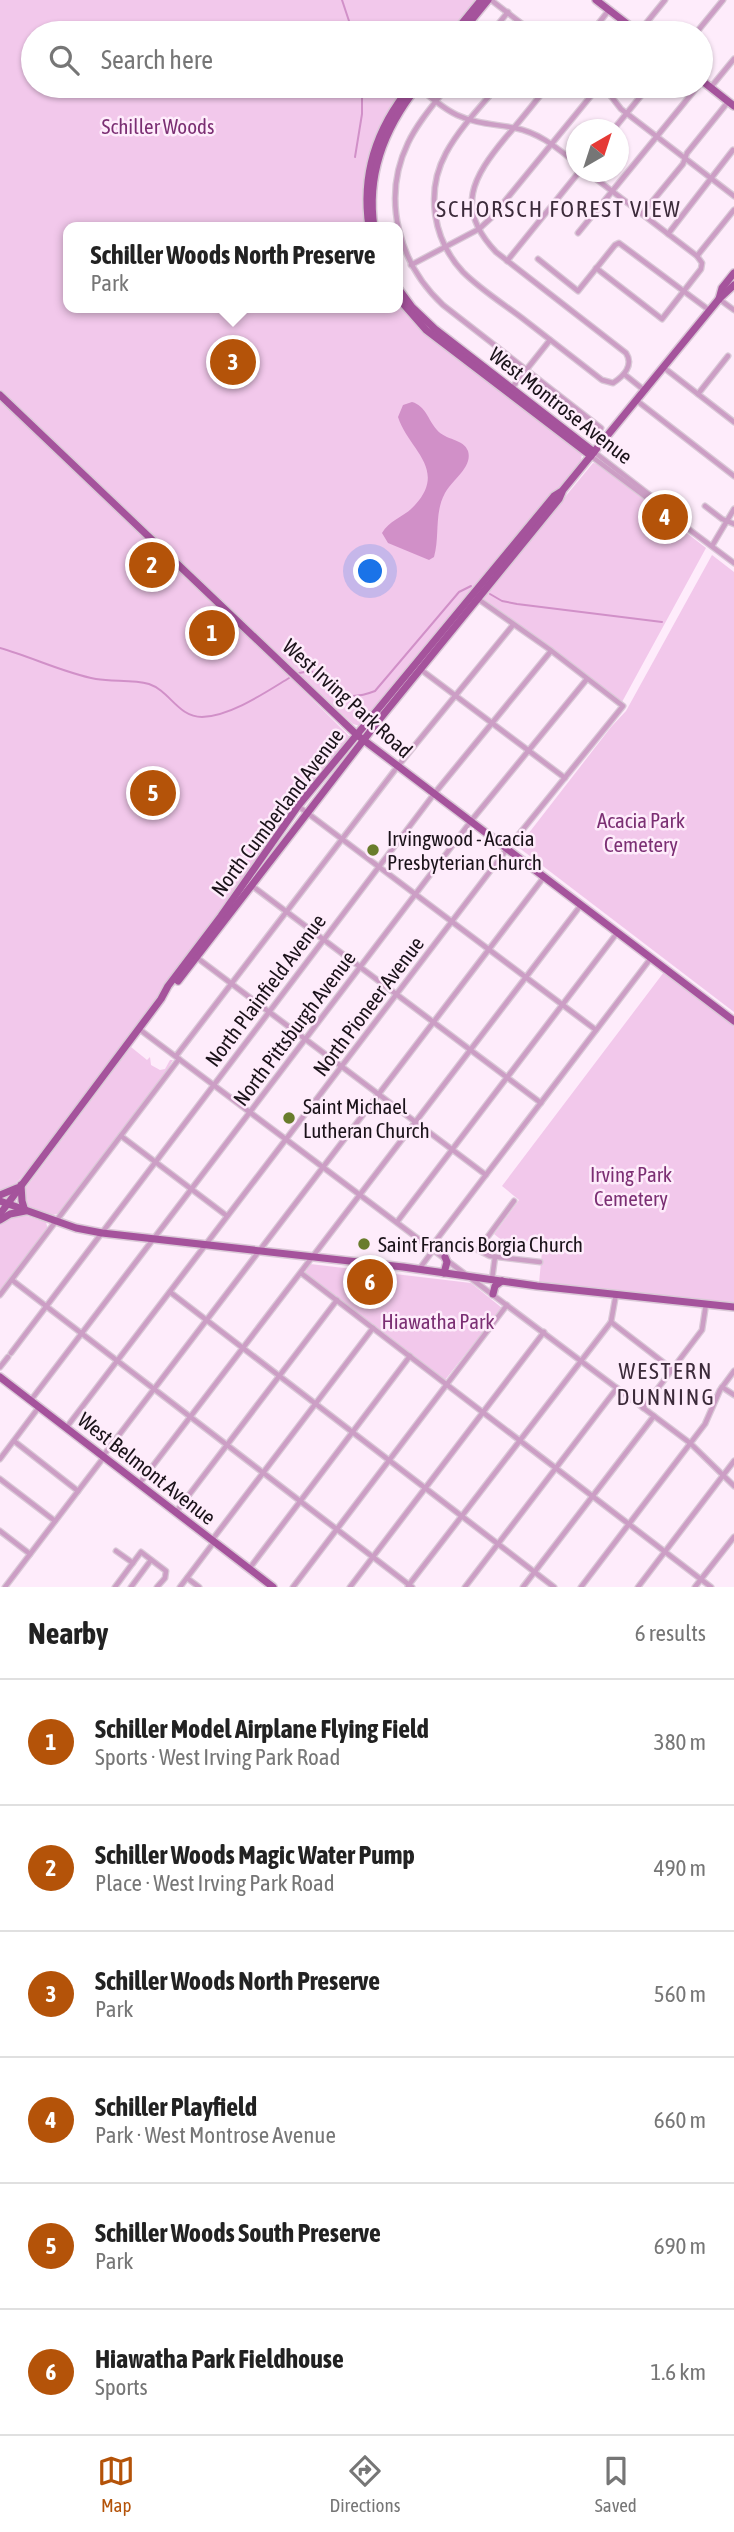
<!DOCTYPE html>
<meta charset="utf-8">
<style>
body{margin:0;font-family:"Asap Condensed",sans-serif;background:#f2f2f2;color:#222}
.compass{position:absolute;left:566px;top:119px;width:63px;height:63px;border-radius:50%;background:#fff;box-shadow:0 2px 5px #0004;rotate:39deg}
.you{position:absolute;left:371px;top:572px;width:24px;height:24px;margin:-18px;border:5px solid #fff;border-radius:50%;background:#1a73e8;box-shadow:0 0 0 10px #1a73e833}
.badge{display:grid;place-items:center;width:46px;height:46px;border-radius:50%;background:#b45309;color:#fff;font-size:23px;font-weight:700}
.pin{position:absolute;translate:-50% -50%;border:4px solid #fff;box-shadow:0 2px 7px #0006}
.popup{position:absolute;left:63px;top:222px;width:340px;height:91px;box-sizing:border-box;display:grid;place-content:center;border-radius:14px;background:#fff;filter:drop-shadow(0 2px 5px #0005);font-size:23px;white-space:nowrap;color:#767676}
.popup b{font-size:26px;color:#222}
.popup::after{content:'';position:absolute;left:50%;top:100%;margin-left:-14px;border:14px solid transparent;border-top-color:#fff}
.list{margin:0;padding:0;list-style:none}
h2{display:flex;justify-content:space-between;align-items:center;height:91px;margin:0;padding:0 28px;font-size:30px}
h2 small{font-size:23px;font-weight:400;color:#767676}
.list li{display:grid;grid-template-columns:46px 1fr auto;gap:21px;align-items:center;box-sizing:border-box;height:126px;padding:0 28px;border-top:2px solid #e0e0e0}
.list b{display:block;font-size:26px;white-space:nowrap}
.list p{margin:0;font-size:23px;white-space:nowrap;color:#767676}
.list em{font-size:23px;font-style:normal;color:#767676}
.icon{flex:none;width:38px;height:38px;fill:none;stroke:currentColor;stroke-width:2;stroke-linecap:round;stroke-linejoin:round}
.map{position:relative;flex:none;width:734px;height:1587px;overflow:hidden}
.search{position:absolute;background:#fff;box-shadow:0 2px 5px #0004;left:21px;right:21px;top:21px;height:77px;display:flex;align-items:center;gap:18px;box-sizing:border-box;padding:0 24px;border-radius:38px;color:#767676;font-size:26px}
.sheet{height:847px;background:#fff}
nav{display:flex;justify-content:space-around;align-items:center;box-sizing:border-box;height:98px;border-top:2px solid #e0e0e0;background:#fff;font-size:19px;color:#767676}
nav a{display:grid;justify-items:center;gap:4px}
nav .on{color:#b45309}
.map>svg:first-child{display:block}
.green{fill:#f2c8eb}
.water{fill:#d190c8}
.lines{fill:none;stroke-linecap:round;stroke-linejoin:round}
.stream{stroke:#d190c8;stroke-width:2}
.minor-casing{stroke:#dac9d7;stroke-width:7}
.major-casing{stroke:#dac9d7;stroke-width:10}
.minor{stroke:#cc9ec5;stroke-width:4.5}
.major{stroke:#a5539c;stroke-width:7}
.poi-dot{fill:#697c2c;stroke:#feecfb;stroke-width:2.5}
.labels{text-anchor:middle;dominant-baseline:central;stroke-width:5;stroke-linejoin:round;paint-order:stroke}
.park-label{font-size:21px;fill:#7b2f73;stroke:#feecfb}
.street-label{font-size:21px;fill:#1a1219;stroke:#feecfb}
.poi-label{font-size:21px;fill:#1a1219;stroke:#feecfb;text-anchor:start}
.neighbourhood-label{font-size:23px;letter-spacing:2px;fill:#3c2b3a;stroke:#feecfb}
</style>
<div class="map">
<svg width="734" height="1587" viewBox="0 0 734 1587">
<rect width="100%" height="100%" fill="#feecfb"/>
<!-- green -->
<g class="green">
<path d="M0,0H478L451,33H33V86H409L388,113L366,227H68V308H398V302L582,453L581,461L360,726L353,724L332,705L0,392Z"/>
<path d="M0,400L241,628L349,736V740L47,1147L13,1187L0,1194Z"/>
<path d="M593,463L598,464L706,548L622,702L481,599Z"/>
<path d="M712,555L734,572V1012L518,847L611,727L626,711Z"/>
<path d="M664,972L734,1025V1304L539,1283L543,1241L504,1242L494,1234L519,1200L502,1186Z"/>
<path d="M131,1047L147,1060L150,1057L151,1065L160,1070L165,1069L170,1060H173L164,1075L60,1213L53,1215L28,1206L23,1193L25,1189Z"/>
<path d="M24,1215L46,1222L48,1230L0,1293V1225L8,1217Z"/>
<path d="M310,1264L471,1283L502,1308L445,1380L305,1273Z"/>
</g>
<!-- water -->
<path class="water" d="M412,402C426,406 428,420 437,430C445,440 464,439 468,451C473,467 452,480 445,493C434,513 440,536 434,557L429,560L388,543L382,533C389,520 406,516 415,505C448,469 408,449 398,417L403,405Z"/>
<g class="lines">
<!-- stream -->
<g class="stream">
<path d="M342,0L353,33"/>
<path d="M355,157L362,114V86"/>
<path d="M490,594L502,601L517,604L662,622"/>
<path d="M0,648C32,657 64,673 96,679C114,682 132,679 149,684C170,691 178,717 202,717C231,716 266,692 289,678"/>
<path d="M299,673L311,671C335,690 342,704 375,691L459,592L471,586"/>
</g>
<defs>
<g id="minor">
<path d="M491,0L534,33"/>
<path d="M639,32L665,0"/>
<path d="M491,33L508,12"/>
<path d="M591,33L609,10"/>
<path d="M696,33L723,0"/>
<path d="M417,86C429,96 442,108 457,115C476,124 495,124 515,128C540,133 557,148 576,163"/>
<path d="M448,86C434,104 418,122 408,143C381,199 399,264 443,305L601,428"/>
<path d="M498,86C480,107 459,129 446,153C425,192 433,240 463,272C480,289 502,303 522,318C548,338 575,359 602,380L613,383C624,376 634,365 626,353L496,252C454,208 473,177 506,137C521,120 534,103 548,86"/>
<path d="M603,86L621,109L734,196"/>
<path d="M711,87L734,59"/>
<path d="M613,130L649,86"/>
<path d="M587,172L697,256L702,263L701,269L662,319L596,268"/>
<path d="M642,214L683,164L687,153L728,102"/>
<path d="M578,233L698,86"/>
<path d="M668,234L733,150"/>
<path d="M697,256L734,210"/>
<path d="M538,259L578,291L615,245L619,243L709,310"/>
<path d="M507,261L579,172"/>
<path d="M411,265L479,229L491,218L599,86"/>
<path d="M719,299L734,310"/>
<path d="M663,367L734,422"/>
<path d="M624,374L644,390"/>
<path d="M511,389L550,340"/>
<path d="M698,394L728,356"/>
<path d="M636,400L734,476"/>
<path d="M594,452L660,503L664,509"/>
<path d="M591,456L734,563"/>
<path d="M705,506L722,519L734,524"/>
<path d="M712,546L734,509"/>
<path d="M420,669L565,778"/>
<path d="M298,806L596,1030"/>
<path d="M251,885L541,1103"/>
<path d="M196,957L486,1175"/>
<path d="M139,1029L690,1443L734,1486"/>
<path d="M176,1056L398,766L513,625"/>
<path d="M121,1136L227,1216"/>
<path d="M514,1201L478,1250L490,1256L540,1262"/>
<path d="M397,1222L617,933"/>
<path d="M431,1247L651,958"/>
<path d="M420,1268L434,1249"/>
<path d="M301,1273L711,1587"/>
<path d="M492,1279L495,1257"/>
<path d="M12,1280L412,1587"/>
<path d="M170,1292L554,1587"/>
<path d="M0,1295L179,1059"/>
<path d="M611,1322L672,1369"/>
<path d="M11,1353L434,794L551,651"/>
<path d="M0,1367L8,1357"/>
<path d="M722,1387L734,1395"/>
<path d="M31,1400L471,821L587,679"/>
<path d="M643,1408L702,1330L706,1304"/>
<path d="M66,1428L507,849L623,706L549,649L478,599"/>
<path d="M14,1441L78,1491"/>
<path d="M103,1456L544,877"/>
<path d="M0,1459L39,1407"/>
<path d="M0,1479L55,1521"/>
<path d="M139,1484L581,905"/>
<path d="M176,1512L337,1300"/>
<path d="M0,1531L30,1554"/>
<path d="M212,1540L373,1328"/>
<path d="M116,1551L133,1563"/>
<path d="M249,1569L410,1356"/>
<path d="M187,1578L199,1587"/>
<path d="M408,1586L611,1322L616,1294"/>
<path d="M5,1587L104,1457"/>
<path d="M115,1587L141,1552L166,1571L165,1578L157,1587"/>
<path d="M131,1587L151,1560"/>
<path d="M180,1587L214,1542"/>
<path d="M293,1587L507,1305"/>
<path d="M350,1587L544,1332"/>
<path d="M465,1587L617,1388"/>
<path d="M523,1587L654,1416"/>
<path d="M581,1587L705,1424L720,1390L734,1371"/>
<path d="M638,1587L734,1461"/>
<path d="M695,1587L734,1537"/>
</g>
<g id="major">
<path d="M596,0L639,33"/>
<path d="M454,33L481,0"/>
<path d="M461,33L488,0"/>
<path d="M701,80L734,106"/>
<path d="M369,227C361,174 377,127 411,86"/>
<path d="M374,227C366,173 385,127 418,86"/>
<path d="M398,288L412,307L435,329L594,452"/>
<path d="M398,298L426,330L591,456"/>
<path d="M719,299L722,288L734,273"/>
<path d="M0,395L357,735L734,1021"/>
<path d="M178,981L379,720L559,499L562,492"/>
<path d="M0,1195L17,1188"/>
<path d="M0,1201L76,1228L102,1233L403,1267L537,1286L734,1307"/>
<path d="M0,1214L161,999L168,986L221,916L298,806L554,496L562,491L719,299L734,285"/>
<path d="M0,1220L10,1214L25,1211L22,1201L21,1185"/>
<path d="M444,1273L447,1262L445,1257"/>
<path d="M493,1294L495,1286L502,1281"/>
<path d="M0,1377L273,1587"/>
</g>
</defs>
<!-- minor casing -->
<use href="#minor" class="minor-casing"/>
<!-- major casing -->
<use href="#major" class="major-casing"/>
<!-- minor -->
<use href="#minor" class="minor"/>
<!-- major -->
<use href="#major" class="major"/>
</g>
<!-- markers -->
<g class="poi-dot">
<circle cx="373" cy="850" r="7"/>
<circle cx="289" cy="1118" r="7"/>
<circle cx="364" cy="1244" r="7"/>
</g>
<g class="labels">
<!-- park labels -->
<g class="park-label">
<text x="158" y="126">Schiller Woods</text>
<text x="641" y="820">Acacia Park<tspan x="641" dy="24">Cemetery</tspan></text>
<text x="631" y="1174">Irving Park<tspan x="631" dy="24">Cemetery</tspan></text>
<text x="438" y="1321">Hiawatha Park</text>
</g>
<!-- street labels -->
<g class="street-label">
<text transform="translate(561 405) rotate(38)">West Montrose Avenue</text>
<text transform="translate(348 698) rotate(42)">West Irving Park Road</text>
<text transform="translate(277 812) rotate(-53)">North Cumberland Avenue</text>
<text transform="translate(265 990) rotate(-53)">North Plainfield Avenue</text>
<text transform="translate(368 1006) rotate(-53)">North Pioneer Avenue</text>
<text transform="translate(294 1028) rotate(-53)">North Pittsburgh Avenue</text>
<text transform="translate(147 1468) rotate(38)">West Belmont Avenue</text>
</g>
<!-- poi labels -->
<g class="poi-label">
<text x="387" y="838">Irvingwood - Acacia<tspan x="387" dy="24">Presbyterian Church</tspan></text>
<text x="303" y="1106">Saint Michael<tspan x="303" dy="24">Lutheran Church</tspan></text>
<text x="378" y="1244">Saint Francis Borgia Church</text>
</g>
<!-- neighbourhood labels -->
<g class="neighbourhood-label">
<text x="559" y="209">SCHORSCH FOREST VIEW</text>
<text x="666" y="1371">WESTERN<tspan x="666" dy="26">DUNNING</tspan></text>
</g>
</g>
</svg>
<svg class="compass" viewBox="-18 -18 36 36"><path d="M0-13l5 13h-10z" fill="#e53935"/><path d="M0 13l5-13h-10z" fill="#767676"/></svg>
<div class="you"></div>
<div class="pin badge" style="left:212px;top:633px">1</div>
<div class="pin badge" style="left:152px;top:565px">2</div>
<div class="pin badge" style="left:233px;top:362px">3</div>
<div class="popup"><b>Schiller Woods North Preserve</b>Park</div>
<div class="pin badge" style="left:665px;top:517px">4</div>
<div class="pin badge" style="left:153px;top:793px">5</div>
<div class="pin badge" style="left:370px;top:1282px">6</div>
<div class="search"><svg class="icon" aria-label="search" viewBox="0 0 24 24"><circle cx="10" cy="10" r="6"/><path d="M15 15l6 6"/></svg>Search here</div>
</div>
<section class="sheet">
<h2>Nearby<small>6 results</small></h2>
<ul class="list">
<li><span class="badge">1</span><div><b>Schiller Model Airplane Flying Field</b><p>Sports · West Irving Park Road</p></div><em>380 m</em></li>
<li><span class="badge">2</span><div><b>Schiller Woods Magic Water Pump</b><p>Place · West Irving Park Road</p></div><em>490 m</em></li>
<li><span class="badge">3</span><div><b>Schiller Woods North Preserve</b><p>Park</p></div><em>560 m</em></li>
<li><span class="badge">4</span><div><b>Schiller Playfield</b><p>Park · West Montrose Avenue</p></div><em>660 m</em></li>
<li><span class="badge">5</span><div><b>Schiller Woods South Preserve</b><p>Park</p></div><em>690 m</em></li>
<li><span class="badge">6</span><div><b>Hiawatha Park Fieldhouse</b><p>Sports</p></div><em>1.6 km</em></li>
</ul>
</section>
<nav>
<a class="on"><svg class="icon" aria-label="map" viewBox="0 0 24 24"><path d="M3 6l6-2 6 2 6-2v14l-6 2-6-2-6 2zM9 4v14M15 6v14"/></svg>Map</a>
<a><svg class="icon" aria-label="directions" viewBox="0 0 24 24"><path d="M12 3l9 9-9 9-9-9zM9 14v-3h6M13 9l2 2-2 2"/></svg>Directions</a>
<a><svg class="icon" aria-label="saved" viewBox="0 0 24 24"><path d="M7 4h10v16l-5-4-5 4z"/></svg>Saved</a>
</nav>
